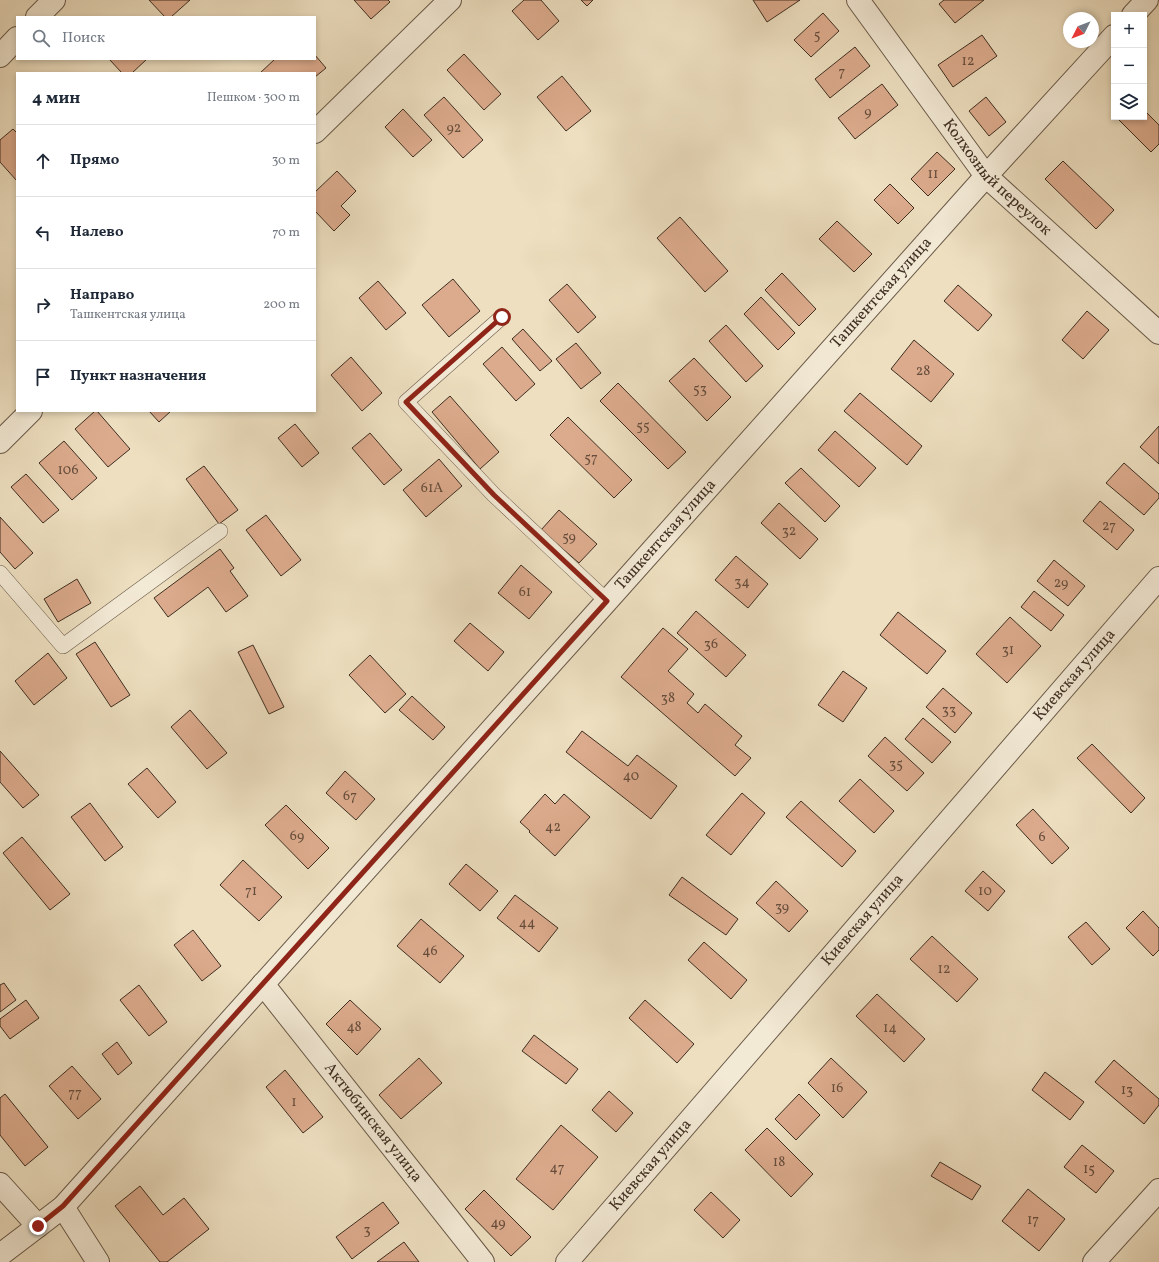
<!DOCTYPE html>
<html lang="ru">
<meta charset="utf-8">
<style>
body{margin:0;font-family:Vollkorn,serif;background:#f6f6f7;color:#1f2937}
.controls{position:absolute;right:12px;top:12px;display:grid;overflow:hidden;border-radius:0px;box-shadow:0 2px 6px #0003}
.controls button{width:36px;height:36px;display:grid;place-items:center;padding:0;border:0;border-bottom:1px solid #e0e1e3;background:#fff;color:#1f2937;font:20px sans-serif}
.compass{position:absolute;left:1063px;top:12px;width:36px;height:36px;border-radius:50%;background:#fff;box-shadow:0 2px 6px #0003;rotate:228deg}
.stop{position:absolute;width:12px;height:12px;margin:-9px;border:3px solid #8f2418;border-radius:50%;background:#fff}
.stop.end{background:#8f2418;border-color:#fff;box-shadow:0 1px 4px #0008}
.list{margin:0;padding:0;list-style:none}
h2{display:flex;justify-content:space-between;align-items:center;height:52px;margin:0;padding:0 16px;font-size:17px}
h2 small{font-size:13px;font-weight:400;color:#747a83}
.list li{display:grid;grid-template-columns:26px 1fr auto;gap:12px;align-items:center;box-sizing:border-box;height:72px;padding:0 16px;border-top:1px solid #e0e1e3}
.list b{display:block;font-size:15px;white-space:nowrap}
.list p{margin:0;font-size:13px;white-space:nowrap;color:#747a83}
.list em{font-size:13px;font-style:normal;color:#747a83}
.icon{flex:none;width:22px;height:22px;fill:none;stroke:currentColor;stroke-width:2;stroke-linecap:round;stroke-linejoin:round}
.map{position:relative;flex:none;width:1159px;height:1262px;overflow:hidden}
.search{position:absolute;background:#fff;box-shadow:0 2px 6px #0003;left:16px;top:16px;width:300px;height:44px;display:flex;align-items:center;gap:10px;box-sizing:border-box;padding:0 14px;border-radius:0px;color:#747a83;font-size:15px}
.panel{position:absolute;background:#fff;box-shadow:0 2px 6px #0003;left:16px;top:72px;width:300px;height:340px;border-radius:0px}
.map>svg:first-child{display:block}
.building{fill:#dcab8d;stroke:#3e2e21}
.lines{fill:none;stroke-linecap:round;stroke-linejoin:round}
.service-casing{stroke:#6a5a49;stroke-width:16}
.minor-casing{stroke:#6a5a49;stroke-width:24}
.service{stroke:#f3ead6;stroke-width:15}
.minor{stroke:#f3ead6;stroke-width:22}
.route{stroke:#8f2418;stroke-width:5}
.labels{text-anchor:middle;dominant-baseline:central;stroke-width:3.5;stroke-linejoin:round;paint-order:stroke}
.number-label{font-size:14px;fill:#664d3c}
.street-label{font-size:16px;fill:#3e2e21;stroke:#f3ead6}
</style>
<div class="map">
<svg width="1159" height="1262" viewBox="0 0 1159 1262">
<rect width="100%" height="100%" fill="#eddfc0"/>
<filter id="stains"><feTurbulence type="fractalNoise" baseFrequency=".005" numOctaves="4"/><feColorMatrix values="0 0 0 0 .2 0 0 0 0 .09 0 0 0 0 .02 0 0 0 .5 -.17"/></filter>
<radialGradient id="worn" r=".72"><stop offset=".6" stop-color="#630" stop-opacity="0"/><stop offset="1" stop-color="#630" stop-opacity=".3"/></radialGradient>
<!-- building -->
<g class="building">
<path d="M149,0H190L171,17H165Z"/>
<path d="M354,0H388L390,2L371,19Z"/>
<path d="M524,0H541L559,21L538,40L512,11Z"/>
<path d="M581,0H593L587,6Z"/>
<path d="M753,0H800L767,22Z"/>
<path d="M944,0H984L955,23L939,4Z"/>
<path d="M823,13L839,31L811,57L794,40Z"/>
<path d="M982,35L997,56L953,87L938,65Z"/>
<path d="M855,47L870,66L830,98L815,79Z"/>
<path d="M464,54L501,94L484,110L447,70Z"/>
<path d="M315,55L326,68L315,77V73H260L275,59H315Z"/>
<path d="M109,59H147L132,73H122Z"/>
<path d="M562,76L591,111L566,131L537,97Z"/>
<path d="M882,84L898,105L855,139L838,118Z"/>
<path d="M444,97L483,140L463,158L424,115Z"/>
<path d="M986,97L1006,122L989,136L969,111Z"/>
<path d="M403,109L432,140L413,157L385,127Z"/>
<path d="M1144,110L1159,125V144L1151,152L1116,117H1144Z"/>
<path d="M13,129L17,133V181L0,162V140Z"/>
<path d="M937,152L955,169L928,196L911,179Z"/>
<path d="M1063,161L1114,210L1096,229L1045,179Z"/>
<path d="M337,171L356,191L341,206L350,215L334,231L315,211V192Z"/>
<path d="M890,184L914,208L898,224L874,200Z"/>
<path d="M680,217L728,271L705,292L657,238Z"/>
<path d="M837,221L872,254L854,272L819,239Z"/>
<path d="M782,273L816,309L799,326L765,290Z"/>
<path d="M453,279L480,311L449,337L422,305Z"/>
<path d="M378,281L406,313L386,330L359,298Z"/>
<path d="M567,284L596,317L578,333L549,300Z"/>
<path d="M958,285L992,315L978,331L944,301Z"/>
<path d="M761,297L795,333L778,350L744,314Z"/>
<path d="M1087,311L1109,330L1083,359L1062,340Z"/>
<path d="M726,325L763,366L746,382L709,341Z"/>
<path d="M523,329L552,361L540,371L512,339Z"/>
<path d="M914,340L954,374L931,402L891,369Z"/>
<path d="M576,343L601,373L581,389L556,359Z"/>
<path d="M502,347L535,384L516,401L483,364Z"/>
<path d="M351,357L382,393L362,411L331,375Z"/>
<path d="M694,358L731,397L707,421L669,381Z"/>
<path d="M618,383L686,452L668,469L600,401Z"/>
<path d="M860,393L922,446L907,465L844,411Z"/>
<path d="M450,396L499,452L480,469L432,412Z"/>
<path d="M95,411H97L130,449L108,467L75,429Z"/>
<path d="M149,411H171L159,422Z"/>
<path d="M568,417L632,480L614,498L550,435Z"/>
<path d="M295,424L319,453L302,467L278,438Z"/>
<path d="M1159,426V464L1140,447Z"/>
<path d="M835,431L876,468L859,487L818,450Z"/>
<path d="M370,433L402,470L384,485L352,448Z"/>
<path d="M64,441L97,478L72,500L39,463Z"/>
<path d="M439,459L462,486L426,517L403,490Z"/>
<path d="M1124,463L1159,494V498L1144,515L1106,483Z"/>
<path d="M204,466L238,510L219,524L186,479Z"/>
<path d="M801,468L840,506L825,522L785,483Z"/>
<path d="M26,474L59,510L43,523L11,487Z"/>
<path d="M1100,501L1134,530L1117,550L1083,521Z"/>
<path d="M779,503L818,539L800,559L761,523Z"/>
<path d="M559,510L597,544L579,563L541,530Z"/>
<path d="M266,515L301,560L281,576L246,530Z"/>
<path d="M0,517L33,553L15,569L0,552Z"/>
<path d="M220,549L234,568L230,571L248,596L226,612L208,587L168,617L154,598Z"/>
<path d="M736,556L768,584L748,608L715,580Z"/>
<path d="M1054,560L1085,586L1068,606L1037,581Z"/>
<path d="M521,565L552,592L529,619L498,593Z"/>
<path d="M77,579L91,603L58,622L44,599Z"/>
<path d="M1034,591L1064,615L1051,631L1021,607Z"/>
<path d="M696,611L746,655L726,677L677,633Z"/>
<path d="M898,612L946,651L927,674L880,635Z"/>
<path d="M1010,617L1041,646L1007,683L976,654Z"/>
<path d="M470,623L504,652L488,671L454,641Z"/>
<path d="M663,628L688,649L668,671L694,694L687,703L698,713L705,704L742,736L735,745L751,758L735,776L621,677Z"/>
<path d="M95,642L130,695L111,707L76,654Z"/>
<path d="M253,645L284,707L269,714L238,652Z"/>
<path d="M48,653L67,678L34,705L15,681Z"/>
<path d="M370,655L406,694L385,713L349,675Z"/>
<path d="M843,671L867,688L843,722L818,705Z"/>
<path d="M943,688L972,713L955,733L926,707Z"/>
<path d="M412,696L445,727L433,740L399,710Z"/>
<path d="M190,710L227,753L207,769L171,727Z"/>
<path d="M923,718L951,742L932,763L905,739Z"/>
<path d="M582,731L628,766L637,755L677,786L651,819L566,752Z"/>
<path d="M885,737L924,773L907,791L868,756Z"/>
<path d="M1092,744L1145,798L1131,813L1077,758Z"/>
<path d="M0,751L39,795L23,808L0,782Z"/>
<path d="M147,768L176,802L158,818L128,784Z"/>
<path d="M345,771L375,799L356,820L326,793Z"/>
<path d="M860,779L894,811L874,833L839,801Z"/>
<path d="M742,793L765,813L731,855L706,835Z"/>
<path d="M545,794L555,804L564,794L590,817L555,856L529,832L530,831L520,822Z"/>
<path d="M801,801L856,851L842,867L786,817Z"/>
<path d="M90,803L123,847L105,861L71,817Z"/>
<path d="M286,805L329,848L308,869L265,825Z"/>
<path d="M1033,809L1069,848L1052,864L1016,825Z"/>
<path d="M22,837L70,894L50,910L3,853Z"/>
<path d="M243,860L282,897L259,921L220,885Z"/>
<path d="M466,864L498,891L480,911L449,884Z"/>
<path d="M983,871L1005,891L988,911L965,891Z"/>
<path d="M682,877L738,919L726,935L669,895Z"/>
<path d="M776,881L808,911L789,932L756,903Z"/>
<path d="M515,895L558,928L539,952L497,918Z"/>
<path d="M1143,911L1159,928V950L1153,956L1126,928Z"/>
<path d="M421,919L464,956L440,983L397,946Z"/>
<path d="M1086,922L1110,949L1092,965L1068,937Z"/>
<path d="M193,930L221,966L202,981L174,945Z"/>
<path d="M932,936L978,979L957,1002L910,959Z"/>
<path d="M704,942L747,980L731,999L688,960Z"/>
<path d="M4,983L16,1000L0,1012V985Z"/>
<path d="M139,985L167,1022L149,1036L120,1000Z"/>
<path d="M877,994L925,1039L904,1062L856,1016Z"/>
<path d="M26,1000L39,1018L10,1039L0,1026V1019Z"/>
<path d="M350,1000L381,1029L357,1055L326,1024Z"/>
<path d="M645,1000L694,1044L677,1063L629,1018Z"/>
<path d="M534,1035L578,1069L566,1084L522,1051Z"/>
<path d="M117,1042L132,1063L118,1075L102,1054Z"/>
<path d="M419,1058L442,1083L401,1119L379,1095Z"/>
<path d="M831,1058L867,1092L843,1118L808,1083Z"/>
<path d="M1114,1060L1159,1099V1105L1144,1124L1095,1082Z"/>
<path d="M72,1066L101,1099L78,1119L49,1086Z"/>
<path d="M285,1070L323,1117L303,1133L266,1087Z"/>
<path d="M1045,1072L1084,1102L1070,1120L1032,1090Z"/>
<path d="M609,1091L633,1113L616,1132L592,1110Z"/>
<path d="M5,1094L48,1147L25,1166L0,1135V1098Z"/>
<path d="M799,1094L820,1115L796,1140L775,1119Z"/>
<path d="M561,1125L598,1157L553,1210L516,1179Z"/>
<path d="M767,1128L813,1174L791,1197L745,1150Z"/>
<path d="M1082,1145L1114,1171L1096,1193L1064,1167Z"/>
<path d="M940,1162L981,1186L972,1200L931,1176Z"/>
<path d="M140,1186L163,1215L184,1198L209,1229L167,1262H160L115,1206Z"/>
<path d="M1028,1189L1065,1219L1039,1251L1002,1221Z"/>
<path d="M484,1190L531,1237L511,1256L465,1209Z"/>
<path d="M711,1192L740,1220L723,1238L694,1210Z"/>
<path d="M383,1202L399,1223L352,1259L336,1237Z"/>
<path d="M404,1242L419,1262H377Z"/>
</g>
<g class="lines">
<defs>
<g id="service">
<path d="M502,317L406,402L494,495L607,601"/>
<path d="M0,573L63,646L220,531"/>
</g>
<g id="minor">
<path id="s1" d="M858,0L986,176L1159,333"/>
<path d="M1133,15L1147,0"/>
<path d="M37,17L54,0"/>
<path d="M0,56L17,38"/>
<path d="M315,132L450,0"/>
<path d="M0,442L31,411"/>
<path id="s2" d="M263,984L483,1262"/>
<path d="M0,1184L38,1226"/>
<path d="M63,1207L98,1262"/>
<path id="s3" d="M0,1255L63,1207L607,601L986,176L1114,36"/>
<path id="s4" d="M567,1262L1159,578"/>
<path d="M1094,1262L1159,1190"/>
</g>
</defs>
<!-- service casing -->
<use href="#service" class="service-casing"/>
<!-- minor casing -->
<use href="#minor" class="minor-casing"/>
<!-- service -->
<use href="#service" class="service"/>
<!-- minor -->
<use href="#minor" class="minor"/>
</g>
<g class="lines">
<!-- route -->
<path class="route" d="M38,1226L63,1206L607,601L494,495L406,402L502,317"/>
</g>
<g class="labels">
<!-- number labels -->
<g class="number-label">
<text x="817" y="35">5</text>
<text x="968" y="61">12</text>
<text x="842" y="72">7</text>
<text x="868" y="112">9</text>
<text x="454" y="128">92</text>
<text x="933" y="174">11</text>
<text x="923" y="371">28</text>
<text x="700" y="389">53</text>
<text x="643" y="426">55</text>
<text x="591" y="458">57</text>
<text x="68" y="470">106</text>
<text x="432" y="488">61А</text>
<text x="1109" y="526">27</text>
<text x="789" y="531">32</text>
<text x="569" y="537">59</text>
<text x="742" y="582">34</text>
<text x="1061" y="583">29</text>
<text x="525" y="592">61</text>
<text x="711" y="644">36</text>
<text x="1008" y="650">31</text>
<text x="668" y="698">38</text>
<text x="949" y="710">33</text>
<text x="896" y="764">35</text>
<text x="631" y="776">40</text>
<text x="350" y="796">67</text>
<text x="553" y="827">42</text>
<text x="297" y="836">69</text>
<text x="1042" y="837">6</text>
<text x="251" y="891">71</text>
<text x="985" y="891">10</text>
<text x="782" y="907">39</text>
<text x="527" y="923">44</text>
<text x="430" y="951">46</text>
<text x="944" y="969">12</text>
<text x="354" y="1027">48</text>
<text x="890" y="1028">14</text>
<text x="837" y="1088">16</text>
<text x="1127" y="1090">13</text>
<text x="75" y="1093">77</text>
<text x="294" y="1102">1</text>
<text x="779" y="1162">18</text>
<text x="557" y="1168">47</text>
<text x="1089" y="1169">15</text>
<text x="1033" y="1220">17</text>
<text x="498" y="1223">49</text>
<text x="367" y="1230">3</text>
</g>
<!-- street labels -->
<g class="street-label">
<text stroke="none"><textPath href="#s1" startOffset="226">Колхозный переулок</textPath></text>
<text stroke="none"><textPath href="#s3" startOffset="1306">Ташкентская улица</textPath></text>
<text stroke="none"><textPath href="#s3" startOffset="982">Ташкентская улица</textPath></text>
<text stroke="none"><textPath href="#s4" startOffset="776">Киевская улица</textPath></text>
<text stroke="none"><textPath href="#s4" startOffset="452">Киевская улица</textPath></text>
<text stroke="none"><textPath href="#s2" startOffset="177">Актюбинская улица</textPath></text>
<text stroke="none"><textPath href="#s4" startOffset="128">Киевская улица</textPath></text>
</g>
</g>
<rect width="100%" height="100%" filter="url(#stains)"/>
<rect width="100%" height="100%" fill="url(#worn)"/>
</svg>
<div class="controls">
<button>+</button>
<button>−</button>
<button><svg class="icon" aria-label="layers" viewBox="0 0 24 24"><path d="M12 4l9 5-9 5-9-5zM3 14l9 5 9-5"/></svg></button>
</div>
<svg class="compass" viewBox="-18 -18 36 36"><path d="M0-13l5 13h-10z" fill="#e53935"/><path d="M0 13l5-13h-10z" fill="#747a83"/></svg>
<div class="stop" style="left:502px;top:317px"></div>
<div class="stop end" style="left:38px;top:1226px"></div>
<div class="search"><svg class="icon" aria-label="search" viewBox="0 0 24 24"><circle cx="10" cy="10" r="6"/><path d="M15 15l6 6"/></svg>Поиск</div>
<section class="panel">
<h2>4 мин<small>Пешком · 300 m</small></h2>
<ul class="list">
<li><svg class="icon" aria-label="ahead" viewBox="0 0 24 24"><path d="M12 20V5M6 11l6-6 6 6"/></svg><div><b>Прямо</b></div><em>30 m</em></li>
<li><svg class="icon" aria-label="left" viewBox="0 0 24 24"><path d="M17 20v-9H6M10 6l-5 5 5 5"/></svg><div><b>Налево</b></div><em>70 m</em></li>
<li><svg class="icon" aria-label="right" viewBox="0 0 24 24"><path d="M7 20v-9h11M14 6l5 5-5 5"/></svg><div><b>Направо</b><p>Ташкентская улица</p></div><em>200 m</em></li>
<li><svg class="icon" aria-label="arrive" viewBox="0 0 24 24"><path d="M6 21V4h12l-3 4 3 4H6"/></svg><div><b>Пункт назначения</b></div></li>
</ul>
</section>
</div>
